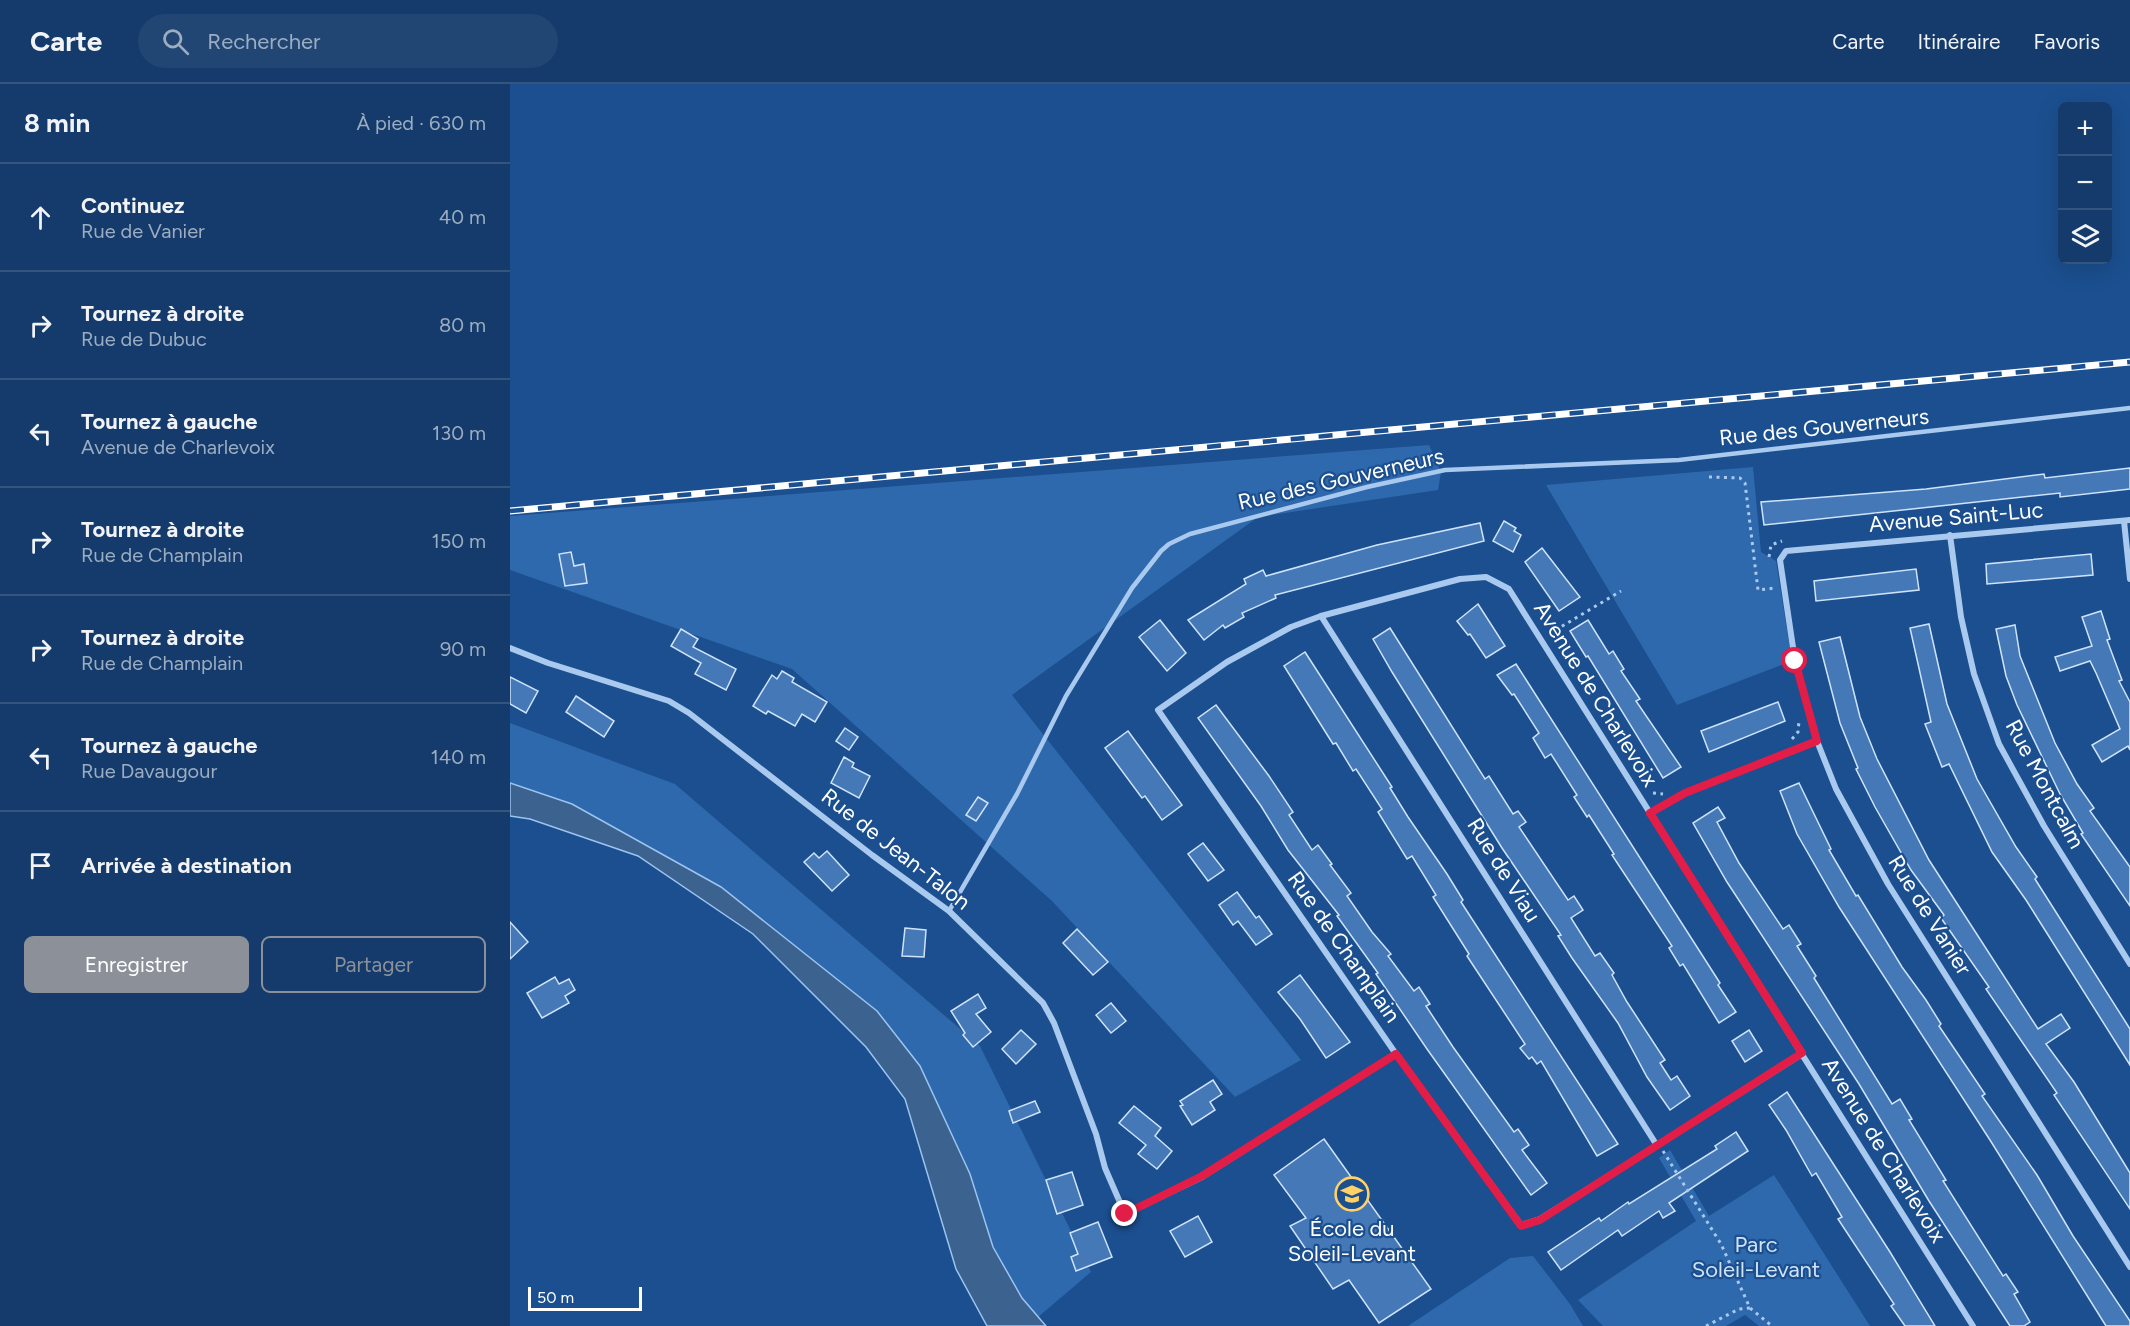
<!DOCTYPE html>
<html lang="fr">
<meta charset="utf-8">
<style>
body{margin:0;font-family:Figtree,sans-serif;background:#214673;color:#f1f3f6}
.controls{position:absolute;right:18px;top:18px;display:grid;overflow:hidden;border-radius:9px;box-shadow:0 6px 24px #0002}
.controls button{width:54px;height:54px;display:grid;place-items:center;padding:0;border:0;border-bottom:2px solid #33557e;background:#143b6b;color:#f1f3f6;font:30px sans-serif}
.scale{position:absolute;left:18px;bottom:15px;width:114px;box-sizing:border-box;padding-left:6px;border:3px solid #fff;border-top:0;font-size:16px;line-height:21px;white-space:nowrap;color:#fff;-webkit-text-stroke:4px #1b4f8f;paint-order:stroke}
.stop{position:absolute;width:18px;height:18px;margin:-14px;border:4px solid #e11d48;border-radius:50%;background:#fff}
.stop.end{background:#e11d48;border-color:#fff;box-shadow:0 2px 6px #0008}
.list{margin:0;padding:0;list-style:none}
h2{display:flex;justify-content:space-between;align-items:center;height:78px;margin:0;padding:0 24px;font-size:26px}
h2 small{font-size:20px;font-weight:400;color:#9dadc1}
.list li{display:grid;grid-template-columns:39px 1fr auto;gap:18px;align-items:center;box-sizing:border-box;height:108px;padding:0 24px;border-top:2px solid #33557e}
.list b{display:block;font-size:22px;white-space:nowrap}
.list p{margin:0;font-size:20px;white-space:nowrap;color:#9dadc1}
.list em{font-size:20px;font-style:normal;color:#9dadc1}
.actions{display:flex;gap:12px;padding:18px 24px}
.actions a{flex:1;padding:14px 0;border:2px solid #8c9099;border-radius:9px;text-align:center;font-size:21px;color:#8c9099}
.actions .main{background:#8c9099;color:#fff}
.icon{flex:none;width:33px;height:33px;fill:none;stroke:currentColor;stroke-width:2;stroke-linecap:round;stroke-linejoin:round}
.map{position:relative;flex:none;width:1620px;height:1242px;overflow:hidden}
header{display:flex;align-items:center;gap:36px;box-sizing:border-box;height:84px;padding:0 30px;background:#143b6b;border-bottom:2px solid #33557e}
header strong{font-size:28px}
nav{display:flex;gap:33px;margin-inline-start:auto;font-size:21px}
.search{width:420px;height:54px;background:#214673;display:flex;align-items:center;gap:15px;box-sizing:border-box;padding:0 21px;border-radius:33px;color:#9dadc1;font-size:22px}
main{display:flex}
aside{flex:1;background:#143b6b}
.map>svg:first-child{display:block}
.green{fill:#2e69ad}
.water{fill:#3c6290;stroke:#9cc4f0;stroke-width:1.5}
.building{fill:#4478b7;stroke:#cfe3fa;stroke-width:1.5}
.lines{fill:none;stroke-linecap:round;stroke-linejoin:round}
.path{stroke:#a9c9ee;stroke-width:3;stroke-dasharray:3 4.5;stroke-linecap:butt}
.lane{stroke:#a9c9ee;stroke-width:4.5}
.street{stroke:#a9c9ee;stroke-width:6}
.rail-casing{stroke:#fff;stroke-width:7}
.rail{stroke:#1b4f8f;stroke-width:4.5;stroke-dasharray:14;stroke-linecap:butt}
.route{stroke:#e11d48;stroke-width:8}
.labels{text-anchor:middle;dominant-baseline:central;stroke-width:4.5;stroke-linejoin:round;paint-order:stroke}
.street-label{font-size:22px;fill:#fff;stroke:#1b4f8f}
.poi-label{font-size:22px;fill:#fff;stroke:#1b4f8f}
.park-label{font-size:22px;fill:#cfe3fa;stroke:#1b4f8f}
</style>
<header>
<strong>Carte</strong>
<div class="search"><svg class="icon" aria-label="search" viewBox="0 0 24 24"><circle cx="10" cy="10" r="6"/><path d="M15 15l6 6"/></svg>Rechercher</div>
<nav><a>Carte</a><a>Itinéraire</a><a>Favoris</a></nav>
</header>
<main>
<aside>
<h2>8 min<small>À pied · 630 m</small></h2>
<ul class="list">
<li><svg class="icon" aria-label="ahead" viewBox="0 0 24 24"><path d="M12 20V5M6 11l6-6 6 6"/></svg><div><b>Continuez</b><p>Rue de Vanier</p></div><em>40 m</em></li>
<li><svg class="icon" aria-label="right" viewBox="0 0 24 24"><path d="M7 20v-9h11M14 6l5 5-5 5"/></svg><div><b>Tournez à droite</b><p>Rue de Dubuc</p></div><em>80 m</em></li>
<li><svg class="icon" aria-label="left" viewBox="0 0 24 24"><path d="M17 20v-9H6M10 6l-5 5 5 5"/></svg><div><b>Tournez à gauche</b><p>Avenue de Charlevoix</p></div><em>130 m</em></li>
<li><svg class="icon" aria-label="right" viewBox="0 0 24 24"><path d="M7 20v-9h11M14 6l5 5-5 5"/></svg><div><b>Tournez à droite</b><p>Rue de Champlain</p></div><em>150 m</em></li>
<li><svg class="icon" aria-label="right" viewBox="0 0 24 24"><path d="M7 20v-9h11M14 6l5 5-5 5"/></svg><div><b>Tournez à droite</b><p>Rue de Champlain</p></div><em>90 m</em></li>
<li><svg class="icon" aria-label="left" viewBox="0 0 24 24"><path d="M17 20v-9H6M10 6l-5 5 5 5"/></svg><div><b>Tournez à gauche</b><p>Rue Davaugour</p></div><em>140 m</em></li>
<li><svg class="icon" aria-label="arrive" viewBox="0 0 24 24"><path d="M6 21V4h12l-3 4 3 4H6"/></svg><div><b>Arrivée à destination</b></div></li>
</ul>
<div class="actions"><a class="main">Enregistrer</a><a>Partager</a></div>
</aside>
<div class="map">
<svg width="1620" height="1242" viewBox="0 0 1620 1242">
<rect width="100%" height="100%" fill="#1b4f8f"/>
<!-- green -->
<g class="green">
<path d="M919,361L931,388L928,406L748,433L502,611L791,976L725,1013L542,817L282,585L0,486V432Z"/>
<path d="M1243,383L1251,468L1266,477L1282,577L1167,621L1036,401Z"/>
<path d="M0,639L165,700L470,962L581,1188L527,1234L512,1214L483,1163L460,1090L410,982L367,927L62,720L0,699Z"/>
<path d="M1160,1066L1199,1132L1264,1091L1360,1242H1249L1235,1231L1216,1242H1093L1068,1216L1186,1137L1149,1074Z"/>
<path d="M1023,1172L1060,1220L1073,1242H898L1000,1174Z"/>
</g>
<!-- water -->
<path class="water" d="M0,699L62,720L211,803L367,927L410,982L460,1090L483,1163L512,1214L536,1242H477L446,1185L395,1015L356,963L243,850L128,772L20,735L0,732Z"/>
<!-- building -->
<g class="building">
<path d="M1620,384V405L1550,413V409L1254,441L1251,418L1416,405L1534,390L1535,394Z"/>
<path d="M994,437L1006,444L1004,447L1011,451L1003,468L983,457Z"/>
<path d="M970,439L974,457L765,511L766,514L732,529L734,533L715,544L713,541L694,556L678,536L736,500L734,495L753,486L756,492L867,461Z"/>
<path d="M1032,464L1070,513L1049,527L1015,478Z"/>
<path d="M61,468L64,482L74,480L77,499L55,502L49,470Z"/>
<path d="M1581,470L1583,491L1477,500L1476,480Z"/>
<path d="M1406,485L1409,506L1306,517L1304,497Z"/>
<path d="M968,520L995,562L976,574L960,550L958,551L947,537Z"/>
<path d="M1591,527L1600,555L1597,556L1612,596L1609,597L1620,618V666L1618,662L1592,678L1582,661L1610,645L1586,589L1580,577L1550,587L1545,573L1582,562L1572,533Z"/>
<path d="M650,536L676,569L657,587L629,553Z"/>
<path d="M1078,536L1099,570L1103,567L1114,585L1111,587L1130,615L1126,617L1171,683L1153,694L1078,572L1076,573L1060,547Z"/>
<path d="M1419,540L1437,620L1467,695L1506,763L1527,793L1525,795L1620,945V981L1516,816L1482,768L1439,680L1432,683L1415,640L1421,638L1400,544Z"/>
<path d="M1505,541L1510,572L1545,659L1567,700L1584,724L1580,727L1620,783V822L1571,750L1573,749L1550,710L1507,621L1496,592L1486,545Z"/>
<path d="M880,544L975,695L979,692L1003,730L1008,727L1016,738L1009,743L1058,816L1064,812L1073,826L1061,834L1085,872L1090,869L1104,889L1102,891L1117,918L1155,976L1150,979L1161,996L1167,992L1180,1012L1160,1026L1137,993L1108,939L1062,874L1048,852L1051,851L992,764L882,588L863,555Z"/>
<path d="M171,545L188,555L183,563L226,585L216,606L185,590L191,579L161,562Z"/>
<path d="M1330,553L1350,633L1367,675L1419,776L1528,945L1551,930L1560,944L1536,960L1564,998L1620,1089V1125L1544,1011L1547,1009L1476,905L1479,903L1431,834L1434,831L1401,786L1365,723L1346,685L1348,684L1330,639L1309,558Z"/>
<path d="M795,568L882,703L880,704L898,733L937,790L953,816L951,818L1108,1060L1087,1072L1031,977L1027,980L1022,973L1019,975L1010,964L1015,960L957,872L959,870L923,813L926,811L902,772L897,775L868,728L872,725L846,685L843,687L826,659L823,660L774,582Z"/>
<path d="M1006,580L1210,899L1208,901L1226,928L1209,939L1173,880L1170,882L1159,864L1162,862L1102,771L1104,770L1079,731L1077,733L1064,713L1067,711L1041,670L1035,674L1023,654L1029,649L1004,610L1002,611L987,591Z"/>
<path d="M272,587L284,594L282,598L317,618L305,638L292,630L285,642L258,627L256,630L243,622L262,591L267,595Z"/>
<path d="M0,593L28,607L16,629L0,620Z"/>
<path d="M66,612L104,637L94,653L56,628Z"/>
<path d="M1268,618L1275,637L1199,668L1191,647Z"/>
<path d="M706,621L759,692L783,728L779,731L802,766L808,761L822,780L820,781L841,809L837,812L862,848L881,870L878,872L904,907L909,903L920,920L916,922L943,963L1004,1048L1008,1045L1019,1061L1012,1066L1037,1099L1021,1111L917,965L866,890L868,889L827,832L829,831L778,766L751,722L688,634Z"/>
<path d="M335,644L348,653L339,666L326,657Z"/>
<path d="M618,647L672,721L652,736L635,712L632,714L595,664Z"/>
<path d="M334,673L344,679L342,683L360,692L349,714L321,699Z"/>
<path d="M1289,699L1321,765L1319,766L1346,812L1348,811L1392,883L1416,916L1431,940L1429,942L1475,1010L1472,1012L1527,1091L1563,1152L1620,1237V1242H1596L1480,1056L1329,823L1287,750L1270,707Z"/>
<path d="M468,713L478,719L466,737L456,731Z"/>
<path d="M1208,723L1215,734L1207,738L1229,779L1273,845L1279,841L1291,860L1287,862L1306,892L1304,894L1382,1020L1390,1015L1402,1035L1399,1036L1436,1096L1433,1097L1493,1192L1496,1190L1508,1208L1504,1210L1520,1238L1514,1242H1500L1419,1117L1349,1000L1217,798L1183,739Z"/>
<path d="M693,759L714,786L698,797L678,770Z"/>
<path d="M317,767L339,791L322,807L294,778L304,769L309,774Z"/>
<path d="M727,808L746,834L749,832L762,850L746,861L728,837L723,841L709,821Z"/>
<path d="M0,838L18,858L0,875Z"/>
<path d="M395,844L416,846L414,873L392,872Z"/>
<path d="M567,845L598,878L583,891L553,859Z"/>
<path d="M790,891L840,958L816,974L790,935L768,908Z"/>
<path d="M45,893L49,900L59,895L65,906L55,912L59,919L32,934L17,909Z"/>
<path d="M468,910L476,924L466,930L481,948L463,963L453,951L455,949L441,927Z"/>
<path d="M601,919L616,937L601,949L586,931Z"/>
<path d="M511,946L526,960L506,980L492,965Z"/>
<path d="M1239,946L1252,967L1235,978L1222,957Z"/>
<path d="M703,996L712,1010L700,1018L705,1026L682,1041L670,1022L673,1021L670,1017Z"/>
<path d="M1277,1008L1380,1168L1425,1242H1395L1381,1222L1384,1220L1328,1135L1332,1133L1306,1089L1302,1092L1276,1046L1259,1021Z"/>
<path d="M525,1017L530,1028L503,1039L499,1027Z"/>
<path d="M624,1022L651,1044L645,1052L662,1067L647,1085L628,1070L636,1061L609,1039Z"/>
<path d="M1226,1048L1238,1067L1159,1119L1165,1127L1153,1134L1149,1127L1112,1152L1108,1146L1051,1186L1038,1168L1089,1134L1091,1137L1118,1118L1119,1120L1207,1065L1205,1062Z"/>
<path d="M814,1055L921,1205L869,1239L839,1196L823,1205L780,1142L796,1134L764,1091Z"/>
<path d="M562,1088L573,1121L547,1130L536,1096Z"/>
<path d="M688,1132L702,1158L675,1173L660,1147Z"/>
<path d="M588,1138L602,1173L566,1187L561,1173L568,1170L560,1149Z"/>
</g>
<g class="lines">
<!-- path -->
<g class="path">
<path d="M1199,393L1230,394L1235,399L1248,506L1265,504"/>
<path d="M1259,473L1261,461L1272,457"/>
<path d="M1039,550L1111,507"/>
<path d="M1282,655L1288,648L1289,637"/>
<path d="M1143,709L1153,710"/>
<path d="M1153,1067L1211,1160L1240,1224L1262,1242"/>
<path d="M1196,1242L1229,1225L1240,1224"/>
</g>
<!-- lane -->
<path class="lane" d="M439,827L507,710L556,612L622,504L651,467L659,460L680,450L857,403L935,386L1169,376L1620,324"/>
<!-- street -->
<g class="street">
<path d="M1620,436L1276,467L1270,476L1285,577L1307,657L1326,705L1378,800L1620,1183"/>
<path d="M1614,437L1620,495"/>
<path d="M1440,451L1451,533L1464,590L1489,660L1534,742L1620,880"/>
<path d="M811,532L1146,1060"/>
<path d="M0,564L38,579L159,617L179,629L362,771L439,827L533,919L544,939L586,1050L595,1084L615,1130L692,1093L886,970"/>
<path d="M1140,729L1175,709L1307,657"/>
<path d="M1292,970L1030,1135L1011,1141L886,970L648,626L717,578L781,543L811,532L950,495L976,493L999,505L1463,1242"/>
</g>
<defs>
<path id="rail" d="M0,427L1620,278"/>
</defs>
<!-- rail casing -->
<use href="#rail" class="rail-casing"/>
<!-- rail -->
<use href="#rail" class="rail"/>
</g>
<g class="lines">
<!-- route -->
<path class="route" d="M615,1130L692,1092L886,970L1011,1142L1030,1136L1292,969L1140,729L1175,709L1307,657L1285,577"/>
</g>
<!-- icons -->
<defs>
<symbol id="school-ring" viewBox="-11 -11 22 22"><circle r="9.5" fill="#1b4f8f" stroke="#ffd166" stroke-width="1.5"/><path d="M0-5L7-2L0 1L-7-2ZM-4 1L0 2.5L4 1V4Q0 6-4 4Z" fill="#ffd166"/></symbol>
</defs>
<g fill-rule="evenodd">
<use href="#school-ring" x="823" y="1091" width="38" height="38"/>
</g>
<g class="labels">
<!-- street labels -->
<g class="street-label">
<text transform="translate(1314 343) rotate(-6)">Rue des Gouverneurs</text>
<text transform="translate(831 395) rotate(-13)">Rue des Gouverneurs</text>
<text transform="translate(1446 433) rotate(-5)">Avenue Saint-Luc</text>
<text transform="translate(1086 610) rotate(58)">Avenue de Charlevoix</text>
<text transform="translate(1535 700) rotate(62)">Rue Montcalm</text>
<text transform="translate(386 765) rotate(38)">Rue de Jean-Talon</text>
<text transform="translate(994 786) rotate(58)">Rue de Viau</text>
<text transform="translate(1420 831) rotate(58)">Rue de Vanier</text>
<text transform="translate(834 863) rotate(55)">Rue de Champlain</text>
<text transform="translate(1374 1066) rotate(58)">Avenue de Charlevoix</text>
</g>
<!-- poi labels -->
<g class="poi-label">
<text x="842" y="1144">École du<tspan x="842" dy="25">Soleil-Levant</tspan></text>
</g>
<!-- park labels -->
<g class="park-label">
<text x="1246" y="1160">Parc<tspan x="1246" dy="25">Soleil-Levant</tspan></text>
</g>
</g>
</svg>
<div class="controls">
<button>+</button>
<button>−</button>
<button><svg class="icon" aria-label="layers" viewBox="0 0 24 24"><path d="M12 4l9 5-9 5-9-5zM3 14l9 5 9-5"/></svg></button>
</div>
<div class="scale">50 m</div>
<div class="stop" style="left:1285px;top:577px"></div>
<div class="stop end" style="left:615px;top:1130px"></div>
</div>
</main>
